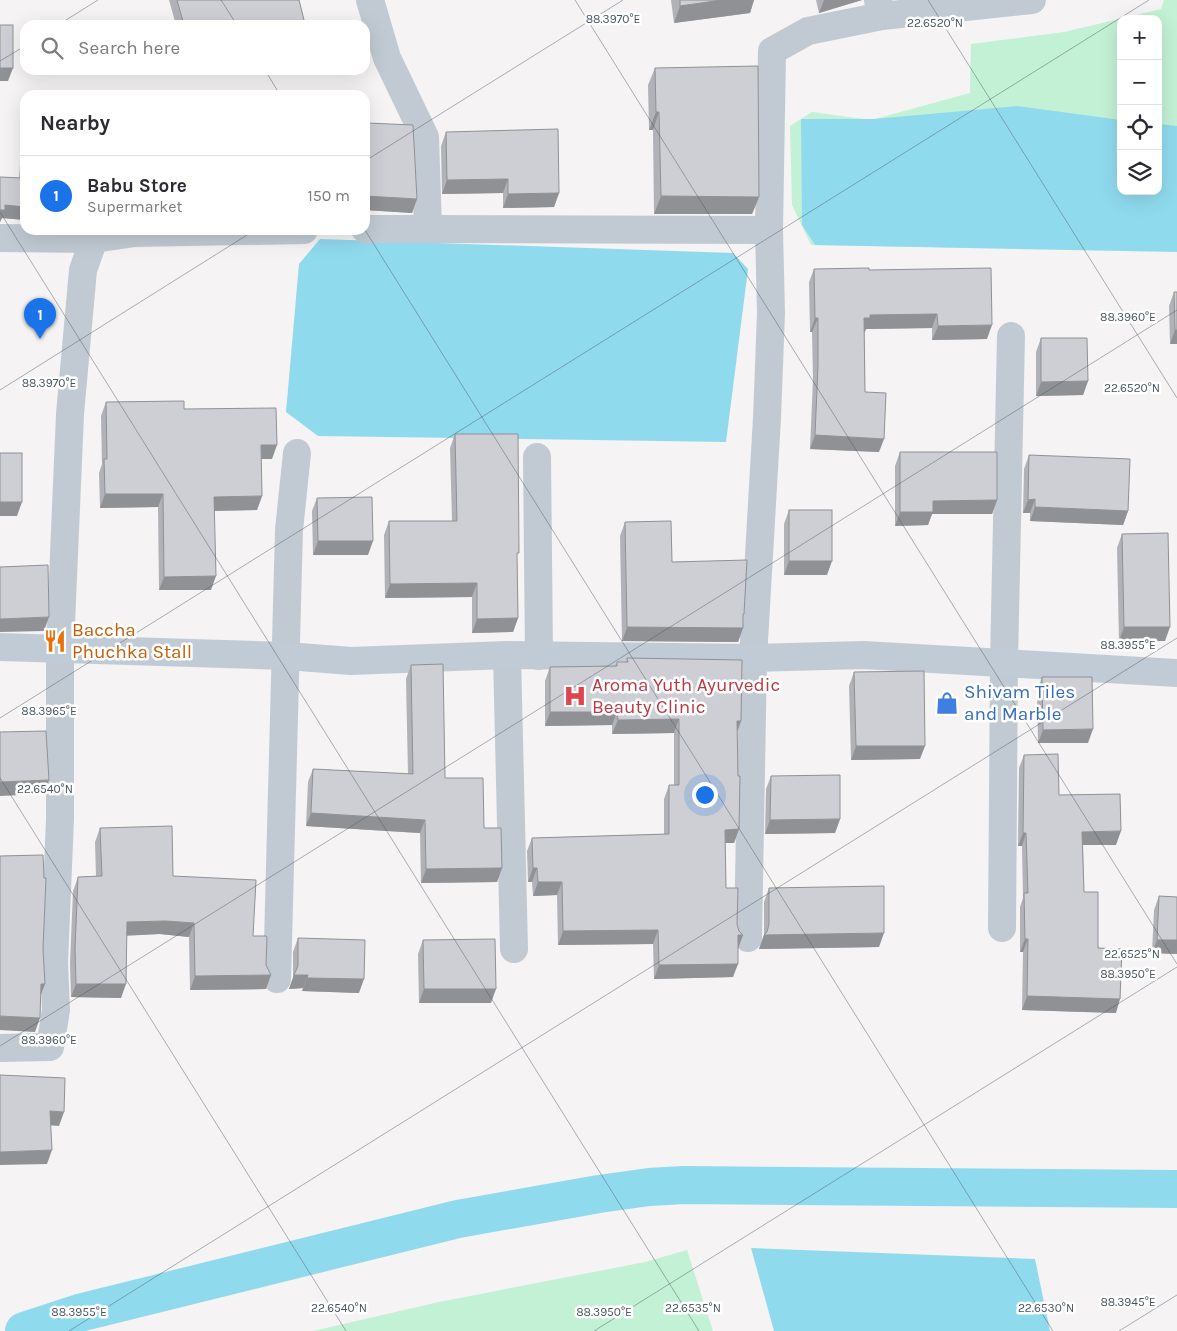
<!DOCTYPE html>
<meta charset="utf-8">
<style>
body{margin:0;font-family:Karla,sans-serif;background:#f7f7f7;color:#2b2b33}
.controls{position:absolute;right:15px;top:15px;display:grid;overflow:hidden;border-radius:10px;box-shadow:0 5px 20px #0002}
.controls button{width:45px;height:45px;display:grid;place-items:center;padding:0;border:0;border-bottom:1px solid #e1e1e2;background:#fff;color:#2b2b33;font:25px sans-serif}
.you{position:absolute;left:704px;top:794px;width:18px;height:18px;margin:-12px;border:4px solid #fff;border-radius:50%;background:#1a73e8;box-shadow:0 0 0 8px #1a73e833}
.badge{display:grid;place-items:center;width:32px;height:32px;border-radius:50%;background:#1a73e8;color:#fff;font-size:16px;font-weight:700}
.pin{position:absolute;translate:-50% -41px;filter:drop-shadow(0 1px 2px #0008)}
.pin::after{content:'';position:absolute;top:26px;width:18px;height:15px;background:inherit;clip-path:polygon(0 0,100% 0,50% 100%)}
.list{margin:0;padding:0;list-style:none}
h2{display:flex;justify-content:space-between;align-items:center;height:65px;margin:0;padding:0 20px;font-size:21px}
h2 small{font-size:16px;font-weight:400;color:#7c7c81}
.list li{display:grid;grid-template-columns:32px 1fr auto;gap:15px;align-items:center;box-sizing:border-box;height:80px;padding:0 20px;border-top:1px solid #e1e1e2}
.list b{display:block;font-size:19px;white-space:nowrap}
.list p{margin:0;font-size:16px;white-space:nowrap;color:#7c7c81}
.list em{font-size:16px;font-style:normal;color:#7c7c81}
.icon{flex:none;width:28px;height:28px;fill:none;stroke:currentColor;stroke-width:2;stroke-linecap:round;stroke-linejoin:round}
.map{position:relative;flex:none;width:1177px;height:1331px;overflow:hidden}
.search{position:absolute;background:#fff;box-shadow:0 5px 20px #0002;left:20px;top:20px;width:350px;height:55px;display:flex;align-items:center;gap:12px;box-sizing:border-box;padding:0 18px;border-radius:15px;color:#7c7c81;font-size:19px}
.panel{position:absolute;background:#fff;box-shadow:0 5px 20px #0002;left:20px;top:90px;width:350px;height:145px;border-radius:15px}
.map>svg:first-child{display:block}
.green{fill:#c3f1d5;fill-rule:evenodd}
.water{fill:#90daee}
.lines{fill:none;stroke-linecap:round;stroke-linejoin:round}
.canal{stroke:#90daee;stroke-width:38}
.street{stroke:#c1cad2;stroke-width:28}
.secondary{stroke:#c1cbd6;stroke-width:28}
.wall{fill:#b0b2b7}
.shaded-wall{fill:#909195}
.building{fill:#cdcfd5;stroke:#909195}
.ticks{fill:none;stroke:#4a5661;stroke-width:1;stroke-opacity:0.45}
.labels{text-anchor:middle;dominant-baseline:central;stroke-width:5;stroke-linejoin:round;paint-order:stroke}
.food-label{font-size:19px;fill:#c56008;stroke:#fff;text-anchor:start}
.health-label{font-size:19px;fill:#be3a42;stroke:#fff;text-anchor:start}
.shop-label{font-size:19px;fill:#366cbe;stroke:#fff;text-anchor:start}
.ticks-label{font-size:12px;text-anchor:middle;fill:#4a5661;stroke:#fff;stroke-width:5;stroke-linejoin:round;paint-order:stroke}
</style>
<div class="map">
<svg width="1177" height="1331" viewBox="0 0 1177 1331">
<rect width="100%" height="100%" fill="#f5f3f3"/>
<!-- green -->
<g class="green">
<path d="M1164,0H1177V251L811,245L792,205L790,126L812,112L871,120L970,93L971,44L1064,32L1161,9ZM1121,19H1158V191H1121Z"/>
<path d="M687,1250L713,1331H313L439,1302L645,1262Z"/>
</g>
<!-- water -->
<g class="water">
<path d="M1017,106L1121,120V191H1158V124L1177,126V252L815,245L802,225L801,119H874Z"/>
<path d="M320,239L733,253L748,269L726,442L318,436L286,412L299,264Z"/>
<path d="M751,1248L1035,1259L1050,1331H774Z"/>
</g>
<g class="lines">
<!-- canal -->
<path class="canal" d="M24,1331L79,1313L458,1219L599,1194L649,1187L684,1185L1177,1189"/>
<!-- street -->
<g class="street">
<path d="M882,16L1032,0"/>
<path d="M365,229H428L425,137L387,58L370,0"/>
<path d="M428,229L769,230"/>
<path d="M0,238L94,239"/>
<path d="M537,457L539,656"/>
<path d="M507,655L514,949"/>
<path d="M1002,928L1004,662L1011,336"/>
<path d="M748,938L753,658L767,418L771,313L769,230L772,51L808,31L882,16L878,0"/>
<path d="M277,979L289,530L297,453"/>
<path d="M0,1048L50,1047L56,1010L54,963L60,819V648L70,414L83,270L94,239L135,233L304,230"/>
</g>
<!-- secondary -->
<path class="secondary" d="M0,647L287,656L351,661L507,655L753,658L863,655L1177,673"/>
</g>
<!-- wall -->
<g class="wall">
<path d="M169,0H299L305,24V25H176Z"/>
<path d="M671,0H754L750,13L674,23Z"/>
<path d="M816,0H862L819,13Z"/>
<path d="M655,68L759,197L752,214H654L653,130H649L648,85Z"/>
<path d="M367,123L417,199L412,213L365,210V128Z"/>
<path d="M25,131V220L2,218L0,222V177L19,178L22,138Z"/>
<path d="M446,132L559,193L554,207L503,208V193L442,194L441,146Z"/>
<path d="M814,269L869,270L987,339L932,340V328L866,329L864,332L865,392L879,452L810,449L813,379L812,332H810L809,282Z"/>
<path d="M1174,292L1177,344H1170L1169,306Z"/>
<path d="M1041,338L1088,381L1083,395L1036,396V352Z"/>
<path d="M106,402L184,409L272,459H261L262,496L257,510L214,511L211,590H159L158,507L100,508L99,473L102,464L101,416Z"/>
<path d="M455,434L517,559L518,618L513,632L472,633V597L385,598L384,535L389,521H452L450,448Z"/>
<path d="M900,452L997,500L992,514H932L928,525L895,526V466Z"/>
<path d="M1029,455L1128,511L1123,525L1030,521V513H1023L1024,469Z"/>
<path d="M317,498L368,555H313L312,511Z"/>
<path d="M789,510L827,575H784V524Z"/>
<path d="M625,522L672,562L743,617V628L738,642L622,641L620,536Z"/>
<path d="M1122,534L1165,641H1119L1117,548Z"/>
<path d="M627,658L741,721L737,732L739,829L734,843H725L726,888L737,924L738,947L733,977L654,979L653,944L558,945L557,895L533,896L532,882H528L527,851L532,838L664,834V799L669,785H674V733L612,734V725L545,726V681L550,667L615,666L617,662H626Z"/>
<path d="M411,665L445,778L484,828L502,868L497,882L421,883L420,833L306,826L308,782L313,769L408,774L406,679Z"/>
<path d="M854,672L920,759L851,760L849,686Z"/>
<path d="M1042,677L1088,743H1038L1037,691Z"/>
<path d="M1024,755L1059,795L1116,845H1083L1084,892L1116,1013L1022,1010L1023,952H1020V907L1023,898L1022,846H1018L1019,768Z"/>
<path d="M771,776L840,819L835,833L765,834L766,789Z"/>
<path d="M100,828L173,876L253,936L266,989L190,990L189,937L160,934L127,935L121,998L71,997L70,963L73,891L78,877L96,876L95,842Z"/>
<path d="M769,888L879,947L759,949L764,935V902Z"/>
<path d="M1159,896L1177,897V954L1152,953L1154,910Z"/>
<path d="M298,938L359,993L302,991L303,988L289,989L293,978V952Z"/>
<path d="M423,940L491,1003H419L418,954Z"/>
</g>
<!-- shaded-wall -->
<g class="shaded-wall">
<path d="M722,0H754L750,13L674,23L680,6Z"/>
<path d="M824,0H862L819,13Z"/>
<path d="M0,68H13L8,81H0Z"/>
<path d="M656,112H659L653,130H649Z"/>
<path d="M508,179L503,193L442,194L447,180Z"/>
<path d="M559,193L554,207L503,208L508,194Z"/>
<path d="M365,196L417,199L412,213L365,210Z"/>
<path d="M661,196L759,197L752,214H654Z"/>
<path d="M5,205L25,207V220L2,218L0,222V210Z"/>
<path d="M937,314L932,328L866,329L865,332H859L864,318L870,315Z"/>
<path d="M815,318H818L812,332H810Z"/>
<path d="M992,325L987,339L932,340L938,326Z"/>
<path d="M1175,330H1177V344H1170Z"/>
<path d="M1088,381L1083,395L1036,396L1041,382Z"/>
<path d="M815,435L884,439L879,452L810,449Z"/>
<path d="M261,445H277L272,459H256Z"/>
<path d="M105,494H163L158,507L100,508Z"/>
<path d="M262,496L257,510L209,511L214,497Z"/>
<path d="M1035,499L1030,513H1023L1028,500Z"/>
<path d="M997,500L992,514H932L928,525L895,526L900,512L933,501Z"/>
<path d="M0,502H22L17,516H0Z"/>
<path d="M1035,507L1128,511L1123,525L1030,521Z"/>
<path d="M318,541H373L368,555H313Z"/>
<path d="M789,561H832L827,575H784Z"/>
<path d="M216,576L211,590H159L164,577Z"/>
<path d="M477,583L472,597L385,598L390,584Z"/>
<path d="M49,617L44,631L0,632V619Z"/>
<path d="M518,618L513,632L472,633L477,619Z"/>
<path d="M627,627L743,628L738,642L622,641Z"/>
<path d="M1124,627H1170L1165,641H1119Z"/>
<path d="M550,712H617L612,725L545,726Z"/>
<path d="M679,719L674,733L612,734L618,720Z"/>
<path d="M737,721H741L736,735Z"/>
<path d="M1093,729L1088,743H1038L1043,730Z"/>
<path d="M856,746H925L920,759L851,760Z"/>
<path d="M49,780L44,794L0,796V782Z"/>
<path d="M311,813L425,820L420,833L306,826Z"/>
<path d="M840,819L835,833L765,834L770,820Z"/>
<path d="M739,829L734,843H720L725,830Z"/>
<path d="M1121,831L1116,845H1078L1082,832Z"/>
<path d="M1023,833H1026L1022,846H1018Z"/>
<path d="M502,868L497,882L421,883L426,869Z"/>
<path d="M533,868H537L532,882H528Z"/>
<path d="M538,882H562L557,895L533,896Z"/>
<path d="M165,921L194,923L189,937L160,934L122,936L127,922Z"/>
<path d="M658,930L653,944L558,945L563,931Z"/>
<path d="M884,933L879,947L759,949L764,935Z"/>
<path d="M738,935H743L738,949Z"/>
<path d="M1025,939H1028L1023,952H1020Z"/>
<path d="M1157,940H1177V954L1152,953Z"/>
<path d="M738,964L733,977L654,979L659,965Z"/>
<path d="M271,975L266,989L190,990L195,976Z"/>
<path d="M294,975H308L303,988L289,989Z"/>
<path d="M307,978L364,979L359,993L302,991Z"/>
<path d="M41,984H45L40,997Z"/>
<path d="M76,984H126L121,998L71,997Z"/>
<path d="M424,989H496L491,1003H419Z"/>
<path d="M1027,996L1120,999L1116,1013L1022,1010Z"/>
<path d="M0,1016L40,1018L35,1032L0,1030Z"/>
<path d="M50,1111L64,1112L59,1126L45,1125Z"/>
<path d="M52,1150L47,1164L0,1165V1152Z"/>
</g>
<!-- building -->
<g class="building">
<path d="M177,0H299L305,24L301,25H184Z"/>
<path d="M680,0H722L680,6Z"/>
<rect x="0" y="25" width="13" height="43"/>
<path d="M758,66L759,197L661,196L659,112H656L655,68Z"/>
<path d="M367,123L413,125L417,199L365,196Z"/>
<path d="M558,129L559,193L508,194V179L447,180L446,132Z"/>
<path d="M25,148V207L5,205V210H0V177L22,178Z"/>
<path d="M869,268V270L991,268L992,325L938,326L937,314L870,315V318H864L865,392L886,393L884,439L815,435L818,366V318H815L814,269Z"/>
<path d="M1174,292H1177V330H1175Z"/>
<path d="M1041,338H1087L1088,381L1041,382Z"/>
<path d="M184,401V409L276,408L277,445H261L262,496L214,497L216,576L164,577L163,494H105L104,459H107L106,402Z"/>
<path d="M455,434H518L519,553H517L518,618L477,619V583L390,584L389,521H457Z"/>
<path d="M900,452H997V500L933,501V512H900Z"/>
<rect x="0" y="453" width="22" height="49"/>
<path d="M1029,455L1130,459L1128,511L1035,507V499L1028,500Z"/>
<path d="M372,497L373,541H318L317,498Z"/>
<rect x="789" y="510" width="43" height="51"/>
<path d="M671,521L672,562L747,560L744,614H743V628L627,627L625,522Z"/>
<path d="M1168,533L1170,627H1124L1122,534Z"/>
<path d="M48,565L49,617L0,619V567Z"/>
<path d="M627,658L742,660L741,721H737L738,776H740L739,829L725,830L726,888H738L737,924L739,931L743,935H738V964L659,965L658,930L563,931L562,882H538L537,868H533L532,838L669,834V785H679V719L618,720L617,712H550V667L617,666V662H628Z"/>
<path d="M443,664L445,778H483L484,828H501L502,868L426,869L425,820L311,813L313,769L413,774L411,665Z"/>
<path d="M924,671L925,746H856L854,672Z"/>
<path d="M1042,677H1092L1093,729L1043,730Z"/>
<path d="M46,731L49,780L0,782V732Z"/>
<path d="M1058,754L1059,795L1120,794L1121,831L1082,832L1084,892H1098V948L1122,949L1120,999L1027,996L1028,939H1025L1024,893H1028L1026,833H1023L1024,755Z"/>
<path d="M840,775V819L770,820L771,776Z"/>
<path d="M172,826L173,876L256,880L253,936H266L267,937L266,965L271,975L195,976L194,923L165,921L127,922L126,984H76L75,949L78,877L102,876L100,828Z"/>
<path d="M43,855L44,878H46L43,949L45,984H41L40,1018L0,1016V856Z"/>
<path d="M884,886V933L764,935L767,932L769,924V888Z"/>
<path d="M1159,896L1177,897V940H1157Z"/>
<path d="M298,938L365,940L364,979L307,978L308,975H294L298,966Z"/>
<path d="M495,939L496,989H424L423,940Z"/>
<path d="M0,1075L65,1078L64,1112L50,1111L52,1150L0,1152Z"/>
</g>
<!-- ticks -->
<path class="ticks" d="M221,0L237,25M575,0L1177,964M928,0L1177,398M58,25L98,0M0,61L25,46M265,70L280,95M365,161L623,0M0,212L699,1331M365,230L1053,1331M0,390L255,230M0,718L1149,0M0,778L346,1331M0,1046L1177,310M69,1331L1177,638M594,1331L1177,967M1119,1331L1177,1295"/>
<!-- icons -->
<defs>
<symbol id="restaurant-bare" viewBox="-9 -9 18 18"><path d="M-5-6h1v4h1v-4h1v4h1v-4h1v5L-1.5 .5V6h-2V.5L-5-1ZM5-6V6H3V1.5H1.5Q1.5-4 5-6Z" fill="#e8710a" stroke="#fff" stroke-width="2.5" paint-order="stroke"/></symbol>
<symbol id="hospital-bare" viewBox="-9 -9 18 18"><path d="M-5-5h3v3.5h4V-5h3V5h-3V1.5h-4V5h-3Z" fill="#e0444e" stroke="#fff" stroke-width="2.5" paint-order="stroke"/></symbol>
<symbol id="shop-bare" viewBox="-9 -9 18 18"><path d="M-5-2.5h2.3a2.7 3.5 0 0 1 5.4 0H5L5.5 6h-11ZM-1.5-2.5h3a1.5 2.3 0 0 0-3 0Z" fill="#3f7fe0" stroke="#fff" stroke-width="2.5" paint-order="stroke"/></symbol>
</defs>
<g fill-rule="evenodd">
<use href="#restaurant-bare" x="39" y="625" width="32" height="32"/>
<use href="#hospital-bare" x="559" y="680" width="32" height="32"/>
<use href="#shop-bare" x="931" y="687" width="32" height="32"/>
</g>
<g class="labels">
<!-- food labels -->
<g class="food-label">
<text x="72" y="630">Baccha<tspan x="72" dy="22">Phuchka Stall</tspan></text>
</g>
<!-- health labels -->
<g class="health-label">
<text x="592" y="685">Aroma Yuth Ayurvedic<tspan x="592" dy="22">Beauty Clinic</tspan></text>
</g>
<!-- shop labels -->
<g class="shop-label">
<text x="964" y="692">Shivam Tiles<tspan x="964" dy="22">and Marble</tspan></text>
</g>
</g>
<g class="ticks-label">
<text x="613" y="23">88.3970°E</text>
<text x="935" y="27">22.6520°N</text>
<text x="1128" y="321">88.3960°E</text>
<text x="49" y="387">88.3970°E</text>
<text x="1132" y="392">22.6520°N</text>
<text x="1128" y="649">88.3955°E</text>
<text x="49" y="715">88.3965°E</text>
<text x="45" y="793">22.6540°N</text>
<text x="1132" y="958">22.6525°N</text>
<text x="1128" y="978">88.3950°E</text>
<text x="49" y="1044">88.3960°E</text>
<text x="1128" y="1306">88.3945°E</text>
<text x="339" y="1312">22.6540°N</text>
<text x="693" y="1312">22.6535°N</text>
<text x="1046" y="1312">22.6530°N</text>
<text x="79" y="1316">88.3955°E</text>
<text x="604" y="1316">88.3950°E</text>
</g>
</svg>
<div class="controls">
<button>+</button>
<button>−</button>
<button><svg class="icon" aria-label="locate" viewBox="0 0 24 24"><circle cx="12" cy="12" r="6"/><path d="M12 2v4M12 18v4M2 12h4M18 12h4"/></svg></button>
<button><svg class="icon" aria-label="layers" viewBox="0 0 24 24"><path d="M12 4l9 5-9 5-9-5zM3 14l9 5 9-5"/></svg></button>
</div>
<div class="you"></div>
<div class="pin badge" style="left:40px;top:339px">1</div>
<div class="search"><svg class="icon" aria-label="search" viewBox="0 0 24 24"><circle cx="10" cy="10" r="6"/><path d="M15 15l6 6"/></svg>Search here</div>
<section class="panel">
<h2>Nearby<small></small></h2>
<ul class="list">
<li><span class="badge">1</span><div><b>Babu Store</b><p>Supermarket</p></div><em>150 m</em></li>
</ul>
</section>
</div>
